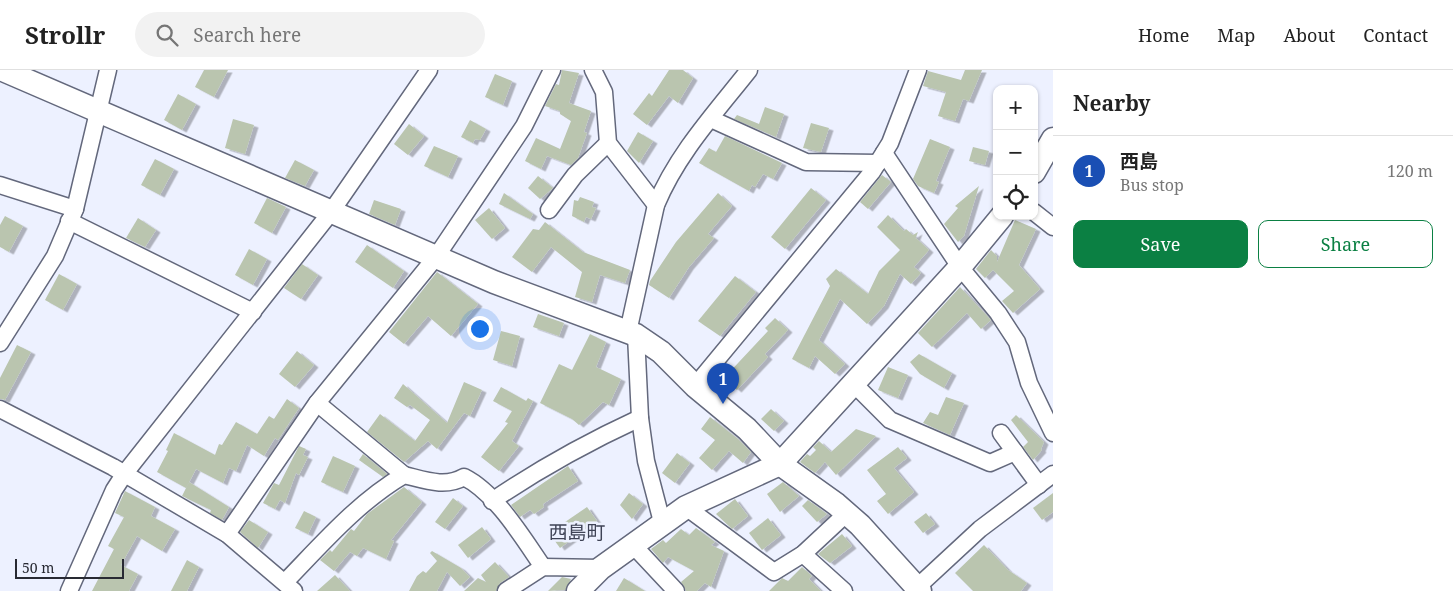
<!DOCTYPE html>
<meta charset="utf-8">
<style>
body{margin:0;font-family:"Noto Serif","Noto Sans JP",serif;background:#f2f2f2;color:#222}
.controls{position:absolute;right:15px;top:15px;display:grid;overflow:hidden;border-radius:10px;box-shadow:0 1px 4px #0004}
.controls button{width:45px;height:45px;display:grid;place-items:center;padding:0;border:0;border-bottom:1px solid #e0e0e0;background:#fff;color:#222;font:25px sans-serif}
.scale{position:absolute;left:15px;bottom:12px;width:109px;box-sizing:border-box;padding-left:5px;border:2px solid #282a33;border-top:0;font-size:14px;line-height:18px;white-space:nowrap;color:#282a33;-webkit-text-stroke:4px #edf1ff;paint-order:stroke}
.you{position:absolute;left:479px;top:258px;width:18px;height:18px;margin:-12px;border:4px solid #fff;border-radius:50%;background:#1a73e8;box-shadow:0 0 0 8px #1a73e833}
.badge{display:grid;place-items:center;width:32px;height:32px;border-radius:50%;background:#0b8043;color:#fff;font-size:16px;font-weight:700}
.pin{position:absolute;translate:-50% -41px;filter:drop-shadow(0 1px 2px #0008)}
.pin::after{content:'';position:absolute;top:26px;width:18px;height:15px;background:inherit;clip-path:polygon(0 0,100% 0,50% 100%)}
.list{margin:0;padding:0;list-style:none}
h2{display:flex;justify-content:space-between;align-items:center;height:65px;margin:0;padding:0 20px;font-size:21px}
h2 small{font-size:16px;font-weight:400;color:#767676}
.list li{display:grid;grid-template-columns:32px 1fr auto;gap:15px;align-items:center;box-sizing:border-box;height:70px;padding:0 20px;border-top:1px solid #e0e0e0}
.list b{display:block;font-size:19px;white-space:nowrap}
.list p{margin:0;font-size:16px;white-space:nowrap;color:#767676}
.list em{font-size:16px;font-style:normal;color:#767676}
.actions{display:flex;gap:10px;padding:15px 20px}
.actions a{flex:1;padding:11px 0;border:1px solid #0b8043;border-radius:10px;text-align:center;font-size:18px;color:#0b8043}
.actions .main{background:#0b8043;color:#fff}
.icon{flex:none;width:28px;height:28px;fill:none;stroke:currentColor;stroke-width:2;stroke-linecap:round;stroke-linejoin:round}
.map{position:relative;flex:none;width:1053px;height:521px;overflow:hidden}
header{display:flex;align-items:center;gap:30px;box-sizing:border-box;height:70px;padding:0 25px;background:#fff;border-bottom:1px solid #e0e0e0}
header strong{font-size:24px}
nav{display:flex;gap:28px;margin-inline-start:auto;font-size:18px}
.search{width:350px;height:45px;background:#f2f2f2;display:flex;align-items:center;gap:12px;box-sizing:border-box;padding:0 18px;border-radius:28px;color:#767676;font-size:19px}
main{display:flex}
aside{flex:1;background:#fff}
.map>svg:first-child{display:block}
.building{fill:#bac5af;filter:url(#shadow)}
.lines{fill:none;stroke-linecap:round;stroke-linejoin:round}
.street-casing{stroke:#63687c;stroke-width:19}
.secondary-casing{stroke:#63687c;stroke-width:25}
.street{stroke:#fff;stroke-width:16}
.secondary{stroke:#fff;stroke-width:22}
.labels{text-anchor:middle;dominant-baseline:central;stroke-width:5;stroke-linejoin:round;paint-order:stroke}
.neighbourhood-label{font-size:19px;fill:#3f4356;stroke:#edf1ff}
</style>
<header>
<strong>Strollr</strong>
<div class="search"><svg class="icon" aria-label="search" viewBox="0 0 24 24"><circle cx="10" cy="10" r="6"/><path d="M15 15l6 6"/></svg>Search here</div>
<nav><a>Home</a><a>Map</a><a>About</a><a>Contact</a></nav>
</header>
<main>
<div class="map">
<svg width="1053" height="521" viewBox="0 0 1053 521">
<defs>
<filter id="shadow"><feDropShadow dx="4.5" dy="2.5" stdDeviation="0" flood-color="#0004"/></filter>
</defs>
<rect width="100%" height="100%" fill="#edf1ff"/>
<!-- building -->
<g class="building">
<path d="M204,0H228L214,27L195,17Z"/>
<path d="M562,0L579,3L569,33L591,41L584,62L587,63L578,88L571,95L547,86L541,99L525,91L536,68L560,79L571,51L560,44V41L545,36L556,14L559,15Z"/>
<path d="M669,0H683L693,8L678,33L669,26L647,55L633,44L649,23L652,26Z"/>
<path d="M965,0H982L969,31L963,29L955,51L938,46L946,22L923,16L928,1L961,10Z"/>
<path d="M495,4L512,11L503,35L485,27Z"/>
<path d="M178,24L196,34L182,60L164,50Z"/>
<path d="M765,37L784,44L776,67L734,49L737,45L759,54Z"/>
<path d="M233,49L254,55L245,84L225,78Z"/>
<path d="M470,50L486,59L480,70L475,69L473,73L461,67Z"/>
<path d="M811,53L829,58L821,82L803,78Z"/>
<path d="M409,54L424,66L408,85L394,74Z"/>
<path d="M638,62L653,71L639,93L627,81Z"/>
<path d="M725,66L782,93L773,109L763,104L755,117L752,115L749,121L699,93L709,78L716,82Z"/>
<path d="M930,69L950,77L936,111L939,112L934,123L918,116L913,109Z"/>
<path d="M434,76L458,86L448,107L424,96Z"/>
<path d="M973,77L989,81L985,95L969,91Z"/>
<path d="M155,89L174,99L160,125L141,115Z"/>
<path d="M295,90L314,100L305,116L285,108Z"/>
<path d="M882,105L891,112L868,139L860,132Z"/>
<path d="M538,106L553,118L540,129L528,118Z"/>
<path d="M979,116L964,166L958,172L944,154L958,138L955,136Z"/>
<path d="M811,118L826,130L785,179L771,167Z"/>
<path d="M504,123L533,144L530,149L499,134Z"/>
<path d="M718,123L732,136L708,164L714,168L689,197L669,228L649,215L650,211L676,172Z"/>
<path d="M580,127L594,132L592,137L596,138L591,149L586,147L584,152L572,146L574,130L578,131Z"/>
<path d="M267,128L286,137L272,163L254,153Z"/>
<path d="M374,130L401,139L395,155L369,144Z"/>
<path d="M489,138L505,158L492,169L475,150Z"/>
<path d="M888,145L904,161L906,159L913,165L918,162L915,170L916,168L929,180L914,197L921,203L911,214L900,204L884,236L867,254L840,229L819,270L845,294L835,304L815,286L809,298L792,289L830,216L826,209L836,199L868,224L879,201L900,180L877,157Z"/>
<path d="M5,146L23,156L9,182L0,177V155Z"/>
<path d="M138,148L156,160L145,177L126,168Z"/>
<path d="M1015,150L1036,159L1019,195L1040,219L1013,243L1002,231L1014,221L993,200L985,208L976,199L991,180L997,186V192Z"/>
<path d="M545,152L583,182L630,200L625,213L600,205L592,232L575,227L582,202L551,177L532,202L512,187L533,159L539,160Z"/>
<path d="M367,175L404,201L393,218L355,192Z"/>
<path d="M249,179L267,189L253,215L235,205Z"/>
<path d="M302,194L318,205L301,229L284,218Z"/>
<path d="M437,202L478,234L451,266L428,246L404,274L389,262Z"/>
<path d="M59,204L77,214L63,240L45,230Z"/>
<path d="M735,206L756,222L720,266L698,251Z"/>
<path d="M960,217L991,250L981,259L967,243L932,277L918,263Z"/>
<path d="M538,244L564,253L559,266L533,257Z"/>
<path d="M775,248L788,260L765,284L768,287L737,320L724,308L768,261L765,258Z"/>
<path d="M501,261L520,266L512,296L493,290Z"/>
<path d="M590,264L606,272L596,297L621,309L609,335L603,332L579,355L572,349L540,333L559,294L572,300Z"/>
<path d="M17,275L31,282L5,330L0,329V308Z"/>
<path d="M297,281L314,295L295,317L279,304Z"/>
<path d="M919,284L952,303L944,318L920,304L910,292Z"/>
<path d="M888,297L908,305L898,328L878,320Z"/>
<path d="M464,312L482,320L470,346L464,343L437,379L428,371L404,392L367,362L380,344L415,371L430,350L410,335L407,337L394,328L403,314L447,353Z"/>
<path d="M501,317L526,331L528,328L533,331L512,371L519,376L499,401L481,387L508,353L505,352L512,341L493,331Z"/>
<path d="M946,327L964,333L950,365L923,353L930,342L938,345Z"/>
<path d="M287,329L299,338L278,370L275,368L264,386L247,375L236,401L229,398L223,413L196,399L186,418L157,402L168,381L166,380L174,363L215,385L219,374L222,375L236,352L257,364L269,346L274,349Z"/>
<path d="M771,339L784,351L774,361L761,349Z"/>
<path d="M1016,345L1044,372L1041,379L1042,380L1033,390L1023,377L1028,372L1011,350Z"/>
<path d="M710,347L738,369L751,382L743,393L729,381L712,400L699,388L715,370L701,359Z"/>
<path d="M856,359L876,366L836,405L825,392L815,403L800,392L807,384L810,386L816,380L813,377L819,371L831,382Z"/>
<path d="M299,376L306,379L303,385L308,387L299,405L296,403L285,433L280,430L275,439L263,433L274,413L279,415Z"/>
<path d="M898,377L907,388L894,398L914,422L888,444L877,431L886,424L867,400Z"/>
<path d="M677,383L690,393L675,413L662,403Z"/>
<path d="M363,384L387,404L383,407L359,390Z"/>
<path d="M333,386L355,396L343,422L321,412Z"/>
<path d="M568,396L578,411L543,434L544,437L534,444L530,440L520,447L511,435Z"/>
<path d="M189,412L229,437L222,450L210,443L211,440L182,426Z"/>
<path d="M783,412L799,426L780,442L767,424Z"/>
<path d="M404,417L422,432L391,470L394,471L386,489L363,478L357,486L350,482L334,501L320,490L330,480L332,482L351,459L354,461L367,444Z"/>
<path d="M125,421L155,437L151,446L175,459L162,481L137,466L121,495L138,504L129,521H92L114,479L108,476L124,447L115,443Z"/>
<path d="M629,423L643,434L632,449L620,435Z"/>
<path d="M1053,423V442L1042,450L1033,438Z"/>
<path d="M453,428L463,436L445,459L435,452Z"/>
<path d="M735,429L748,446L732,459L716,444Z"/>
<path d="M808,430L827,444L817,452L802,436Z"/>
<path d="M587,437L597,451L560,478L549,463Z"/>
<path d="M304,441L316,447L308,464L295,458Z"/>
<path d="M926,443L935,454L923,463L914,452Z"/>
<path d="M768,448L781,465L762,480L749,463Z"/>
<path d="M249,450L268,462L258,478L240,462Z"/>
<path d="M482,457L491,469L468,488L458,475Z"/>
<path d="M696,458L715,472L711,475L724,481L711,517L705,513L697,521H686L681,512L694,501L668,487L663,493L651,479L663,470L666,473L681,459L689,465Z"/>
<path d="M842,464L852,476L830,493L818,484Z"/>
<path d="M984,475L1008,500L1027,513L1021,521H973L955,503Z"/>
<path d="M432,481L461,498L470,507L460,516L447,502L437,521H409L417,506L423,501L426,503L437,491L430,483Z"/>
<path d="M187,490L199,497L187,521H171Z"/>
<path d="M495,492L509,507L500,513L496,521H464L478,508L486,512L481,505Z"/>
<path d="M802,497L812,506L809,509L821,521H769L782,508L788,511Z"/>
<path d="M335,505L350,521H317Z"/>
<path d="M562,507L571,509L565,520L548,521Z"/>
<path d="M624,508L645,521H616Z"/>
</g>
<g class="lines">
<defs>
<g id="street">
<path d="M593,0L604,22L608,73L656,135"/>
<path d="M711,49L806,92L878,93"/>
<path d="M884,83L960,197L998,243L1017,272L1029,313L1053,363"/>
<path d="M0,115L75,139"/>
<path d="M549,140L575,105L608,73"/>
<path d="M1034,142L1053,157"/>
<path d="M69,151L253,242"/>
<path d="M628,262L656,135C677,84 715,43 749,0"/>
<path d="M636,265L640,348L646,391L662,452"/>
<path d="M0,273L55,186L75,139L108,0"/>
<path d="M852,312L890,350L990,393L1015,382"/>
<path d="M695,316L872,102L890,73L918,0"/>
<path d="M317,333L404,405"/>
<path d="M0,339L113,397L227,464L294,521"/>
<path d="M1001,363L1039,415"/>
<path d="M492,431C539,399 588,372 640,348"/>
<path d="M686,437L774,502L803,484L847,443"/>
<path d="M227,464L317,333L436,187L524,56L552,0"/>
<path d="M632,474L676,521"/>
<path d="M803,484L844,521"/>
<path d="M285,512C322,474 358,432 404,405C425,410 445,418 464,407C496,423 523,468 543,497"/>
<path d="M69,521L114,420L125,403L331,142L429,0"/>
<path d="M506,521L543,497L601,498"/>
<path d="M913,521L980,459L1053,404"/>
</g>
<g id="secondary">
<path d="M3,0L494,212L636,265L661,282L695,316L747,359L780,394L836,434L860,455L920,521"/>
<path d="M1034,102L1053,69"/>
<path d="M578,521L601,498L686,437L780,394L960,197L1002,146"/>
</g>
</defs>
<!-- street casing -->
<use href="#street" class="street-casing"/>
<!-- secondary casing -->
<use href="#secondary" class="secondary-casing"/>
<!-- street -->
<use href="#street" class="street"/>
<!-- secondary -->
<use href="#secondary" class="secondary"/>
</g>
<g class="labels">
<!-- neighbourhood labels -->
<g class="neighbourhood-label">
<text x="577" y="462">西島町</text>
</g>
</g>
</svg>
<div class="controls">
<button>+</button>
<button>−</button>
<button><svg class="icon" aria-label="locate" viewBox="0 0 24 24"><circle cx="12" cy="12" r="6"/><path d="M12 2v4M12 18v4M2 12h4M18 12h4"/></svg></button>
</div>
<div class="scale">50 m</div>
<div class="you"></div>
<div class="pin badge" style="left:723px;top:334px;background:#1a4fb4">1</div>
</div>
<aside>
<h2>Nearby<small></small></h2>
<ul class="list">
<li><span class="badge" style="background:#1a4fb4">1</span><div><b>西島</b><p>Bus stop</p></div><em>120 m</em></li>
</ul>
<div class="actions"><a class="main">Save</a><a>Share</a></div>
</aside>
</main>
